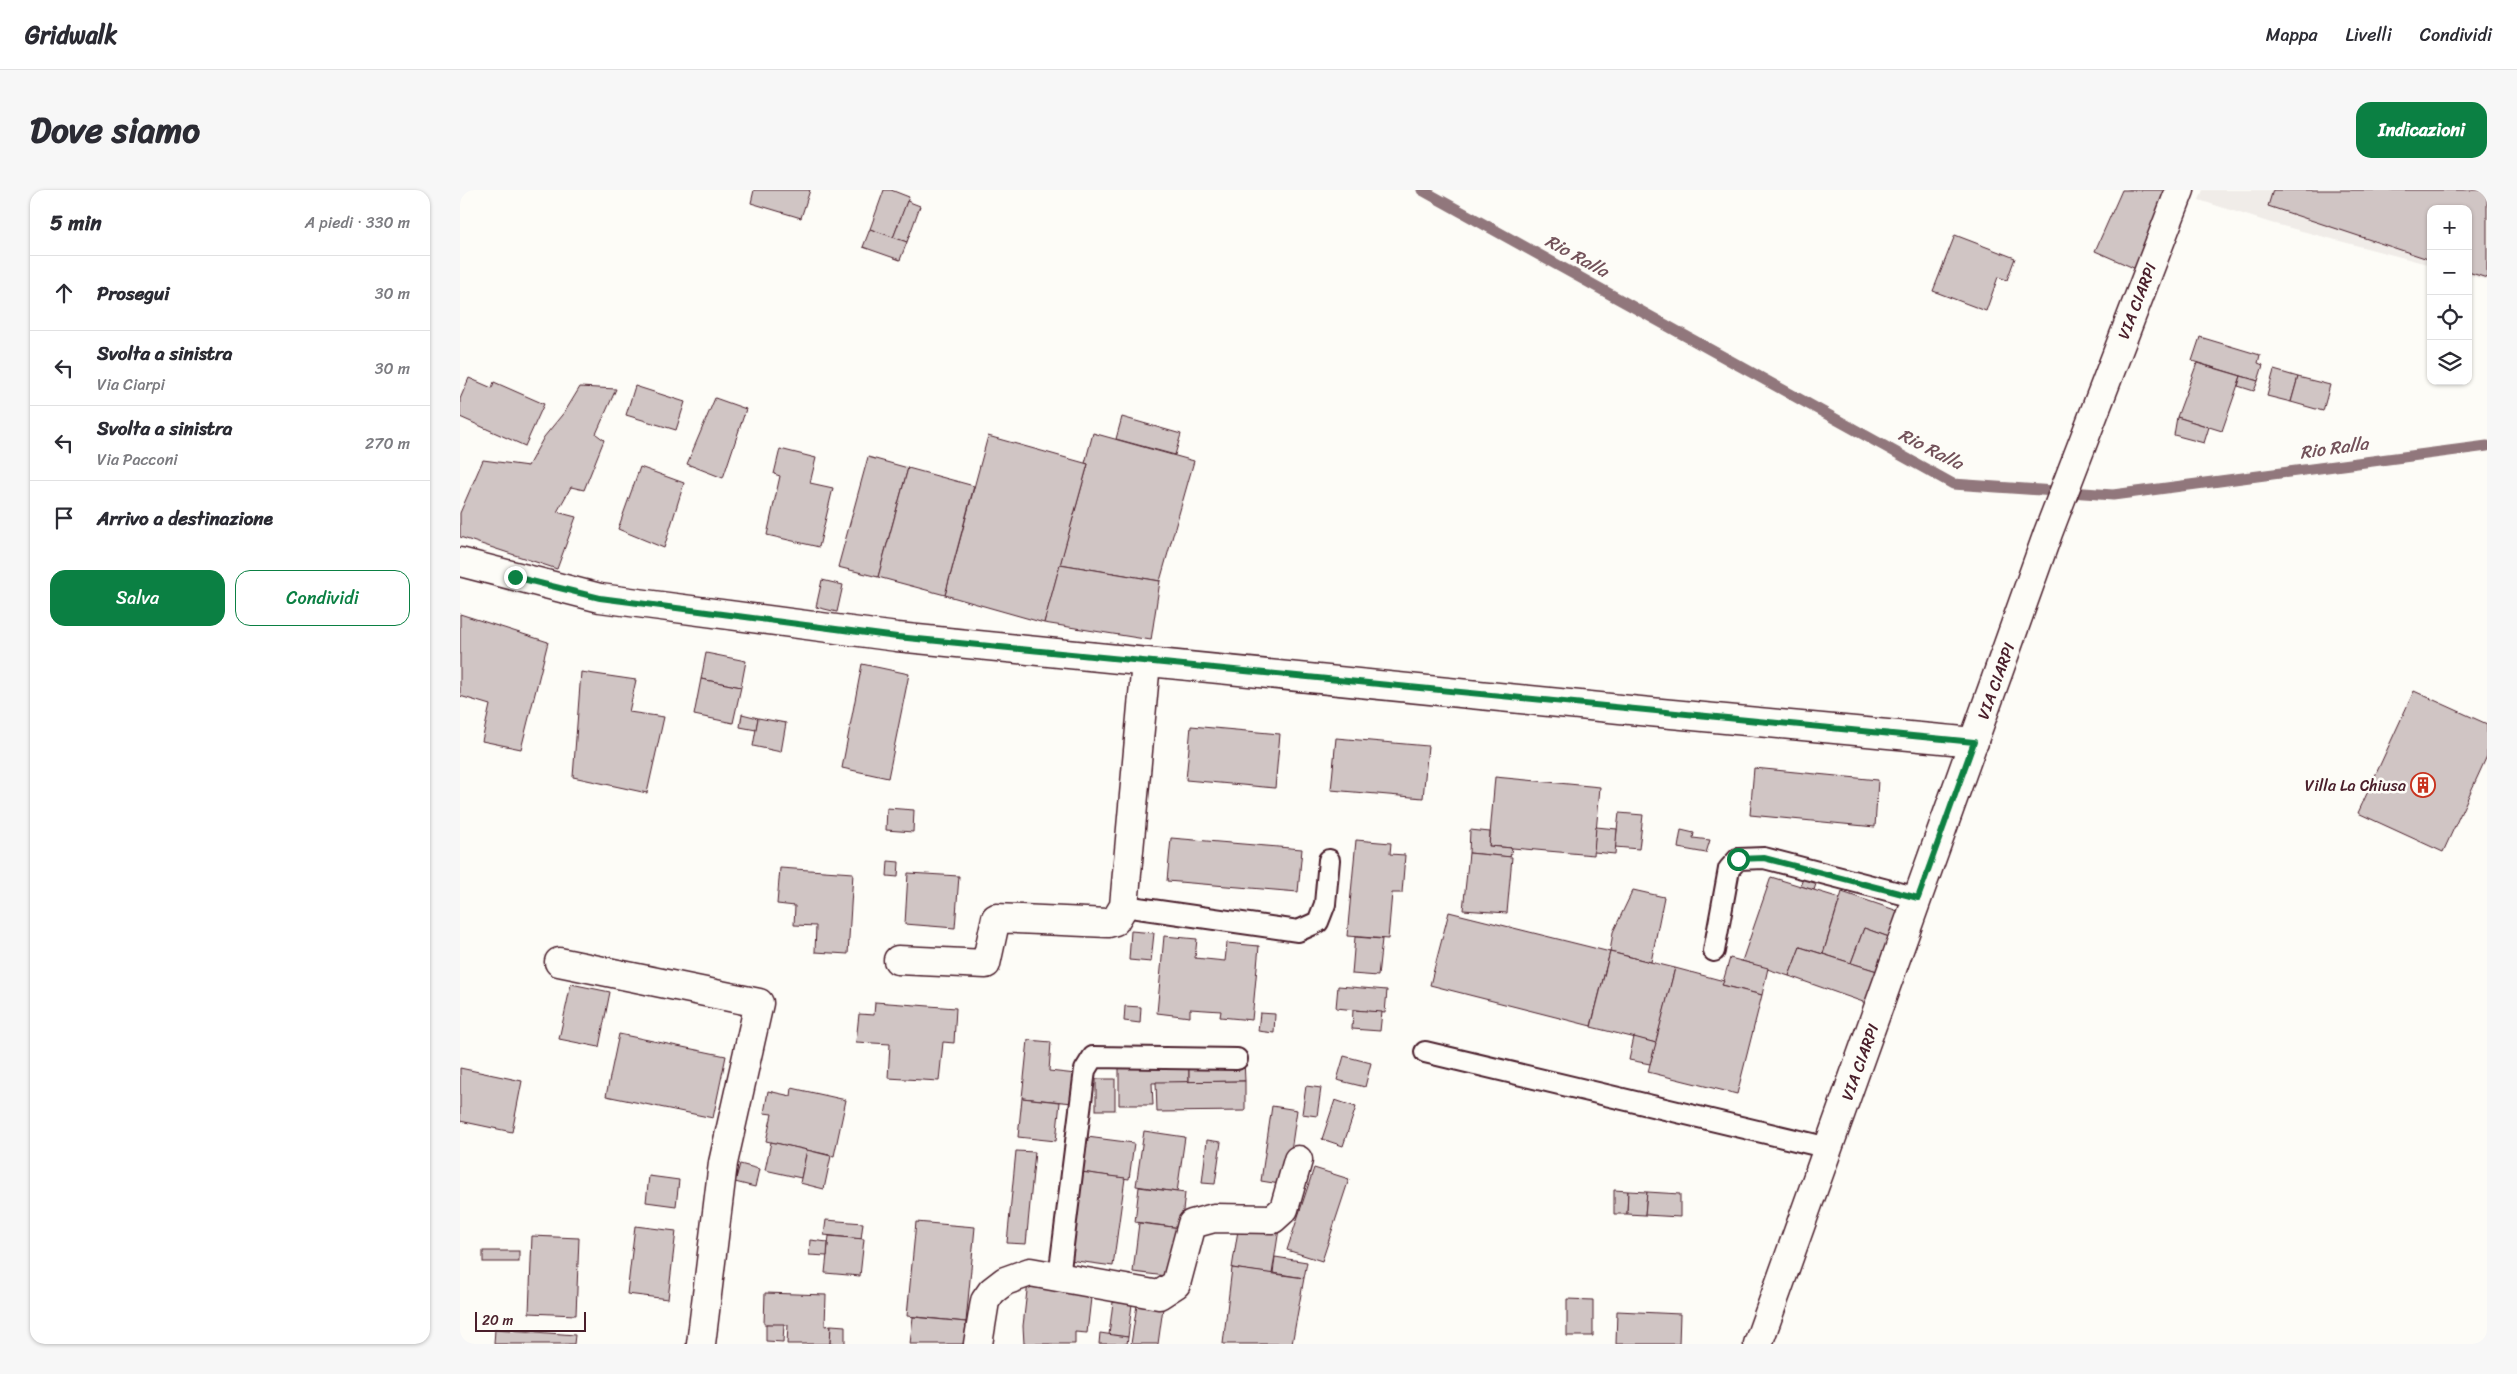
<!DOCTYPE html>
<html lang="it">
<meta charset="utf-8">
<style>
body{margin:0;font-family:Sriracha,sans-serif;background:#f7f7f7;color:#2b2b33}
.controls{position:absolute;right:15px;top:15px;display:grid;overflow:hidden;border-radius:10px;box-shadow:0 1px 4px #0004}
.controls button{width:45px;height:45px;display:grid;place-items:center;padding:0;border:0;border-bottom:1px solid #e1e1e2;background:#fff;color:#2b2b33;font:25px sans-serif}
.scale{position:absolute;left:15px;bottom:12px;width:111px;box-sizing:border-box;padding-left:5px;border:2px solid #4a1f2b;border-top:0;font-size:14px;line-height:18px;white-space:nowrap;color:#4a1f2b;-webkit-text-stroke:4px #fdfcf7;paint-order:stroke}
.stop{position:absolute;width:15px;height:15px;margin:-11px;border:4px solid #0b8043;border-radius:50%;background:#fff}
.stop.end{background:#0b8043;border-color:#fff;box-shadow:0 1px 5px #0008}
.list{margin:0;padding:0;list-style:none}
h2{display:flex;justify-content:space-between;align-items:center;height:65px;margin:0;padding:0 20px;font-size:21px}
h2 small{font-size:16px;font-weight:400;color:#7c7c81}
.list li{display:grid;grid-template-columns:32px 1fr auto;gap:15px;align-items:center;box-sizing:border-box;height:75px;padding:0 20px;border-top:1px solid #e1e1e2}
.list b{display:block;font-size:19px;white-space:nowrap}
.list p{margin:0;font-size:16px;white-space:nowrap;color:#7c7c81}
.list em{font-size:16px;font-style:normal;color:#7c7c81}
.actions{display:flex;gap:10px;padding:15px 20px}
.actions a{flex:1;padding:11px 0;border:1px solid #0b8043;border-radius:15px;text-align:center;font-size:18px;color:#0b8043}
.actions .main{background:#0b8043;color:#fff}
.icon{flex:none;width:28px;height:28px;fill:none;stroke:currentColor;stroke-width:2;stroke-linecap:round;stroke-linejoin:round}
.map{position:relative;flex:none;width:2027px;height:1154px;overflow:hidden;border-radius:15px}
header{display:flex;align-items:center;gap:30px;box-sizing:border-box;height:70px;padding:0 25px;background:#fff;border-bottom:1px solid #e1e1e2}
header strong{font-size:24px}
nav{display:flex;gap:28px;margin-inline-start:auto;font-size:18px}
.intro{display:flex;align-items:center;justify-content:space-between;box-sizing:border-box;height:120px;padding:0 30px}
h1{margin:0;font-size:35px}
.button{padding:12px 22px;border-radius:15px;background:#0b8043;color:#fff;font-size:18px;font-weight:700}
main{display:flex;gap:30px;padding:0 30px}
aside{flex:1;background:#fff;border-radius:15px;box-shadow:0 1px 4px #0004}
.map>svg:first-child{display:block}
.built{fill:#f0ece8}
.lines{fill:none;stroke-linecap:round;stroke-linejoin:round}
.stream{stroke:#91777b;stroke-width:11}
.building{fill:#d0c5c4;stroke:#4a1f2b}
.lane-casing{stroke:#4a1f2b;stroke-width:24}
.street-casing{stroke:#4a1f2b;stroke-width:31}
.lane{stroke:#fdfcf7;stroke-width:20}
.street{stroke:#fdfcf7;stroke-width:28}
.route{stroke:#0b8043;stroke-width:6}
.labels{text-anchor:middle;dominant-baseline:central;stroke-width:5;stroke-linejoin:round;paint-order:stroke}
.street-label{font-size:16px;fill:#4a1f2b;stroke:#fdfcf7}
.poi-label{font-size:16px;fill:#4a1f2b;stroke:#fdfcf7;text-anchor:end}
.water-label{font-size:18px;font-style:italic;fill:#73525a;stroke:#fdfcf7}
</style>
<header>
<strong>Gridwalk</strong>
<nav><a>Mappa</a><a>Livelli</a><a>Condividi</a></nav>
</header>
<div class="intro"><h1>Dove siamo</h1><a class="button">Indicazioni</a></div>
<main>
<aside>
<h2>5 min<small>A piedi · 330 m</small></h2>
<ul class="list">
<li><svg class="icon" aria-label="ahead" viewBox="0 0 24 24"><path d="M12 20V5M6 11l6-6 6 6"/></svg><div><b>Prosegui</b></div><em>30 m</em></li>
<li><svg class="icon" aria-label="left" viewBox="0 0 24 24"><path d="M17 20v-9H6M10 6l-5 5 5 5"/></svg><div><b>Svolta a sinistra</b><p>Via Ciarpi</p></div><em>30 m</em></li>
<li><svg class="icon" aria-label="left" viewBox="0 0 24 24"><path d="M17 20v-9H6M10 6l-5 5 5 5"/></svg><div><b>Svolta a sinistra</b><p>Via Pacconi</p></div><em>270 m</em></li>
<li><svg class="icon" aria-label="arrive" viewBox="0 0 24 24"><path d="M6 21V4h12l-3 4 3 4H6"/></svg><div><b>Arrivo a destinazione</b></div></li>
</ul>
<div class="actions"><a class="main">Salva</a><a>Condividi</a></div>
</aside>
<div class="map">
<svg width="2027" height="1154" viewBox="0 0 2027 1154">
<rect width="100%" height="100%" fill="#fdfcf7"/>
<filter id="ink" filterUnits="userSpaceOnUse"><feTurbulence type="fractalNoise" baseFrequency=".02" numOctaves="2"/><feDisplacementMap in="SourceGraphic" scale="10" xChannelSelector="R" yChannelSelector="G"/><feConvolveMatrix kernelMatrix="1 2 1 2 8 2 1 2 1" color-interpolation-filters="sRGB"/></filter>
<g filter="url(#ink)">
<!-- built -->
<path class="built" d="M1743,0H2027V90L2008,85V19H1971V75L1811,33L1739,10Z"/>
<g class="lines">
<!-- stream -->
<path class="stream" d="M962,0L1493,294L1653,305L2027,256"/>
</g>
<!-- building -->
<g class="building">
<path d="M294,0H350L341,28L291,13Z"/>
<path d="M424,0H431L449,7L433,48L410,39Z"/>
<path d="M1662,0H1708L1676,79L1635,61Z"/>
<path d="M1813,0H2027V88L2008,82V19H1971V70L1808,16Z"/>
<path d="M447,11L460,16L447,52L433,48Z"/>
<path d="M410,39L447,52L440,70L403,57Z"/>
<path d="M1495,45L1555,68L1547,90L1538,87L1526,121L1473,101Z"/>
<path d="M1740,147L1800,165L1798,173L1803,175L1798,191L1732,171Z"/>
<path d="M1737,173L1781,186L1762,241L1717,227Z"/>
<path d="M1814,180L1838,187L1831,212L1807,206Z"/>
<path d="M1781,186L1798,191L1794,201L1778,196Z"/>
<path d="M1838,187L1870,195L1863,221L1831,212Z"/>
<path d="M9,188L32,198L34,192L84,214L65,256L0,227V209Z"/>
<path d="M175,196L225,212L216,240L166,225Z"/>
<path d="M120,197L156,199L136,244L144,250L124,300L111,297L97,322L116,327L97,379L0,347V323L23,270L68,276L84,247L106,220Z"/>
<path d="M255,208L286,219L263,288L227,274Z"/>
<path d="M662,227L721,244L715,265L656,249Z"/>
<path d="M1717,227L1749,237L1744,253L1714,245Z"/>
<path d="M633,243L734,271L700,391L600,374L628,274L625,273Z"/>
<path d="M528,246L628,274L584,433L485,405Z"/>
<path d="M320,259L356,268L350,293L373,298L359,357L307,345L320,286L314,284Z"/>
<path d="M408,267L448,278L418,387L378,377Z"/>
<path d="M180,277L224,293L204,358L158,339Z"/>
<path d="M448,278L514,296L485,405L418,387Z"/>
<path d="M600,374L700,391L691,450L584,433Z"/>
<path d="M362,390L383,395L377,422L356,417Z"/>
<path d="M0,424L88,452L61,559L22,551L30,515L0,506Z"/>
<path d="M246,463L286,471L281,497L241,489Z"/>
<path d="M402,474L449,484L428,588L382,578Z"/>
<path d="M121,482L176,490L169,522L204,527L187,603L113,587Z"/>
<path d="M241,489L281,497L273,533L234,525Z"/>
<path d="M1954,501L2027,534V566L1983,662L1898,623Z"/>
<path d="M282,524L298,528L296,540L280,537Z"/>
<path d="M298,528L326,533L321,562L293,556Z"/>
<path d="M731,536L820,544L815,598L726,590Z"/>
<path d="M876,548L968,556L963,608L871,600Z"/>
<path d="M1294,578L1418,590L1415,637L1290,625Z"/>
<path d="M1035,587L1140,597L1134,665L1029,656Z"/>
<path d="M427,618L454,620L453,642L426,640Z"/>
<path d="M1159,623L1183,625L1179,659L1155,657Z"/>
<path d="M1136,637L1157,639L1155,664L1134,662Z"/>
<path d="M1010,640L1030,642L1029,656L1052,658L1050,667L1009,663Z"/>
<path d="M1221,640L1234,643L1233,648L1250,650L1246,663L1218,658Z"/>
<path d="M711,648L842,659L838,702L707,691Z"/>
<path d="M896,650L931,653L930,664L945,665L942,703H932L928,749L887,746Z"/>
<path d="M1009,663L1052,667L1047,723L1003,720Z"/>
<path d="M428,671L439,672L438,687L427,686Z"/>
<path d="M320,678L393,683L388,764L355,762L356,736L334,735L335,716L317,714Z"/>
<path d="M1346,682L1358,688L1354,700L1340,696Z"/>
<path d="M448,683L499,686L495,738L445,734Z"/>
<path d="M1311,687L1380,708L1363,764L1340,757L1329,786L1282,771Z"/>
<path d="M1173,700L1204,707L1191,772L1150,762L1153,742Z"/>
<path d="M1382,702L1438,721L1429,747L1404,738L1391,773L1363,764Z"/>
<path d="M989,722L1150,762L1131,836L970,795Z"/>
<path d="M1404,738L1429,747L1417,781L1391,773Z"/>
<path d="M671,741L694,743L691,772L669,770Z"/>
<path d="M704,746L737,749L735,768L765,771L767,753L799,756L792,830L760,827L761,821L730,819V827L697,823Z"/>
<path d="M895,747L922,749L918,786L892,784Z"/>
<path d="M1340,757L1417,781L1406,813L1329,786Z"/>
<path d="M1150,762L1215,778L1196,853L1131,837Z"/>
<path d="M1270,768L1308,778L1302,805L1262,795Z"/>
<path d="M1215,778L1264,791L1262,795L1302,805L1277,904L1188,882Z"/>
<path d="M111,794L150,802L139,857L99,849Z"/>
<path d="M878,796L927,800L925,823L876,818Z"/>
<path d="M415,812L496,818L494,853L483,852L479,891L428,888L430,854L396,852L399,824L414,825Z"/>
<path d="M665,816L681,817L680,833L664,831Z"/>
<path d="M893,820L922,822L920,841L892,839Z"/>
<path d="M800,823L815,824L814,843L798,841Z"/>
<path d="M159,844L266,866L253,928L146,906Z"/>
<path d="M1174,847L1196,853L1190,874L1169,870Z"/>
<path d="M568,850L591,852L589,881L616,884L613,913L562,908Z"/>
<path d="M729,862V892L692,893L693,915H659V863Z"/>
<path d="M884,866L911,873L905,897L877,890Z"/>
<path d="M784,869L785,891L729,892V870Z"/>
<path d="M0,878L62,891L52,942L0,931Z"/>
<rect x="636" y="889" width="19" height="31"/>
<path d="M785,891V921L697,922L696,892Z"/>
<path d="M846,896L861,898L857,926L842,924Z"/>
<path d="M332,898L386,910L374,966L306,951L312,924L304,923L308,901L331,906Z"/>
<path d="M562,908L600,912L596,951L558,947Z"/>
<path d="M875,910L896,917L883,956L862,949Z"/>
<path d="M812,916L837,920L826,995L801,991Z"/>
<path d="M684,941L725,947L717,1002L676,996Z"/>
<path d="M627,947L674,953L669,989L621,982Z"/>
<path d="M747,950L761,952L755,994L742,993Z"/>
<path d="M311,952L347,960L341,988L305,980Z"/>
<path d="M347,960L371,966L364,999L340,993Z"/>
<path d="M556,961L575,962L566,1054L547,1053Z"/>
<path d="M280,974L299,979L295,997L275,992Z"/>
<path d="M854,978L889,989L862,1071L827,1060Z"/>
<path d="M621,982L665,988L653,1076L609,1070Z"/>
<path d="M189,986L219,990L216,1016L186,1012Z"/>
<path d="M679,997L725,1003L721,1038L675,1032Z"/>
<path d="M1154,1000L1168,1001L1167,1024H1154Z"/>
<path d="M1168,1001L1187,1002L1185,1025L1167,1024Z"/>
<path d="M1187,1002L1220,1004V1027L1185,1025Z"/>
<path d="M366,1030L403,1033L401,1049L364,1045Z"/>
<path d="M456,1032L515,1037L506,1132L447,1126Z"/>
<path d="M679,1033L721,1038L714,1087L673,1082Z"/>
<path d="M779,1034L819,1039L812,1084L772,1078Z"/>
<path d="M175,1036L216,1041L208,1109L167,1104Z"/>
<path d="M72,1046L119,1048L116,1125L69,1123Z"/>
<path d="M369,1046L404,1049L400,1086L365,1083Z"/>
<path d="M350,1050L368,1052L367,1066L349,1065Z"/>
<rect x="23" y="1061" width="36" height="11"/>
<path d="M815,1067L847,1072L844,1088L813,1083Z"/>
<path d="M772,1078L844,1088L832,1154H763Z"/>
<path d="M568,1092L632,1099L627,1143L615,1142V1154H564L563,1136Z"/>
<path d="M305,1103L366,1105L365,1136L371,1135L370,1154H327L328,1135L304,1134Z"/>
<path d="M1107,1109L1133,1110V1146H1107Z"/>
<path d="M653,1112L672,1114L668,1147L649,1145Z"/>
<path d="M677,1115L703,1118L698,1154H671Z"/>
<path d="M1157,1121L1220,1124L1219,1154H1156Z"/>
<path d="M453,1127L506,1132L504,1154H450Z"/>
<path d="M306,1134H324L323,1152L306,1151Z"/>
<path d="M371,1135L385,1136V1154H370Z"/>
<path d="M35,1139L115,1145L114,1154H34Z"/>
<path d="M640,1143L668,1147L667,1154H639Z"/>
</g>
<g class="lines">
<defs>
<g id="lane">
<path d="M664,716L838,741L858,732L865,714L869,670"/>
<path d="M1254,761L1269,679L1278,669L1304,668L1458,708"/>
<path d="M965,862L1369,958"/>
<path d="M599,1087L625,880L633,867L777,869"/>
</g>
<g id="street">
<path d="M0,372L140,408L437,447L1190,522L1514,552"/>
<path d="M438,770L526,774L536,728L648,733L655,731L664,716L686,472"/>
<path d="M99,772L299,813L263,973L241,1154"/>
<path d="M518,1154L525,1111L532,1101L545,1091L570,1082L699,1105L716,1094L732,1034L754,1028L813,1029L824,1019L838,970"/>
<path d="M1298,1154L1588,343L1720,0"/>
</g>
</defs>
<!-- lane casing -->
<use href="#lane" class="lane-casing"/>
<!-- street casing -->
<use href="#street" class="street-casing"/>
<!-- lane -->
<use href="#lane" class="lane"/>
<!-- street -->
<use href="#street" class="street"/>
</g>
</g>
<g class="lines" filter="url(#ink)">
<!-- route -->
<path class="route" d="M55,387L140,408L437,447L1514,552L1458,708L1304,668L1278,669"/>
</g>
<!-- icons -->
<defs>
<symbol id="building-ring" viewBox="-11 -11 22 22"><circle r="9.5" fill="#fdfcf7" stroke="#c8321e" stroke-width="1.5"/><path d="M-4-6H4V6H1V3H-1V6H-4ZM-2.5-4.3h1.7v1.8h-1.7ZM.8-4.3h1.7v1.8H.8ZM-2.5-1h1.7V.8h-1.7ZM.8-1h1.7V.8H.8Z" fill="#c8321e"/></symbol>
</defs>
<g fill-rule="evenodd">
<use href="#building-ring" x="1949" y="581" width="28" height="28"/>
</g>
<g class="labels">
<!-- street labels -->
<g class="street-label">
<text transform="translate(1677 111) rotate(-69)">VIA CIARPI</text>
<text transform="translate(1536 491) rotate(-70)">VIA CIARPI</text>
<text transform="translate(1400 872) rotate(-70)">VIA CIARPI</text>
</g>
<!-- poi labels -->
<g class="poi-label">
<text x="1946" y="595">Villa La Chiusa</text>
</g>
<!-- water labels -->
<g class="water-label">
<text transform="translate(1117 66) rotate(29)">Rio Ralla</text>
<text transform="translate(1874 258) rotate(-8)">Rio Ralla</text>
<text transform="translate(1471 259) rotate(27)">Rio Ralla</text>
</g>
</g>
</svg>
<div class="controls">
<button>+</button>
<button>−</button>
<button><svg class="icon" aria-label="locate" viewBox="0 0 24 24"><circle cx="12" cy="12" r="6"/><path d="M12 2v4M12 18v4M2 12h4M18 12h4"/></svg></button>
<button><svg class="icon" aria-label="layers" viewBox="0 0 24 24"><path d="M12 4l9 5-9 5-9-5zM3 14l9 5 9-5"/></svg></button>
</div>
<div class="scale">20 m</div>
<div class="stop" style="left:1278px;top:669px"></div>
<div class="stop end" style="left:55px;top:387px"></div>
</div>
</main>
